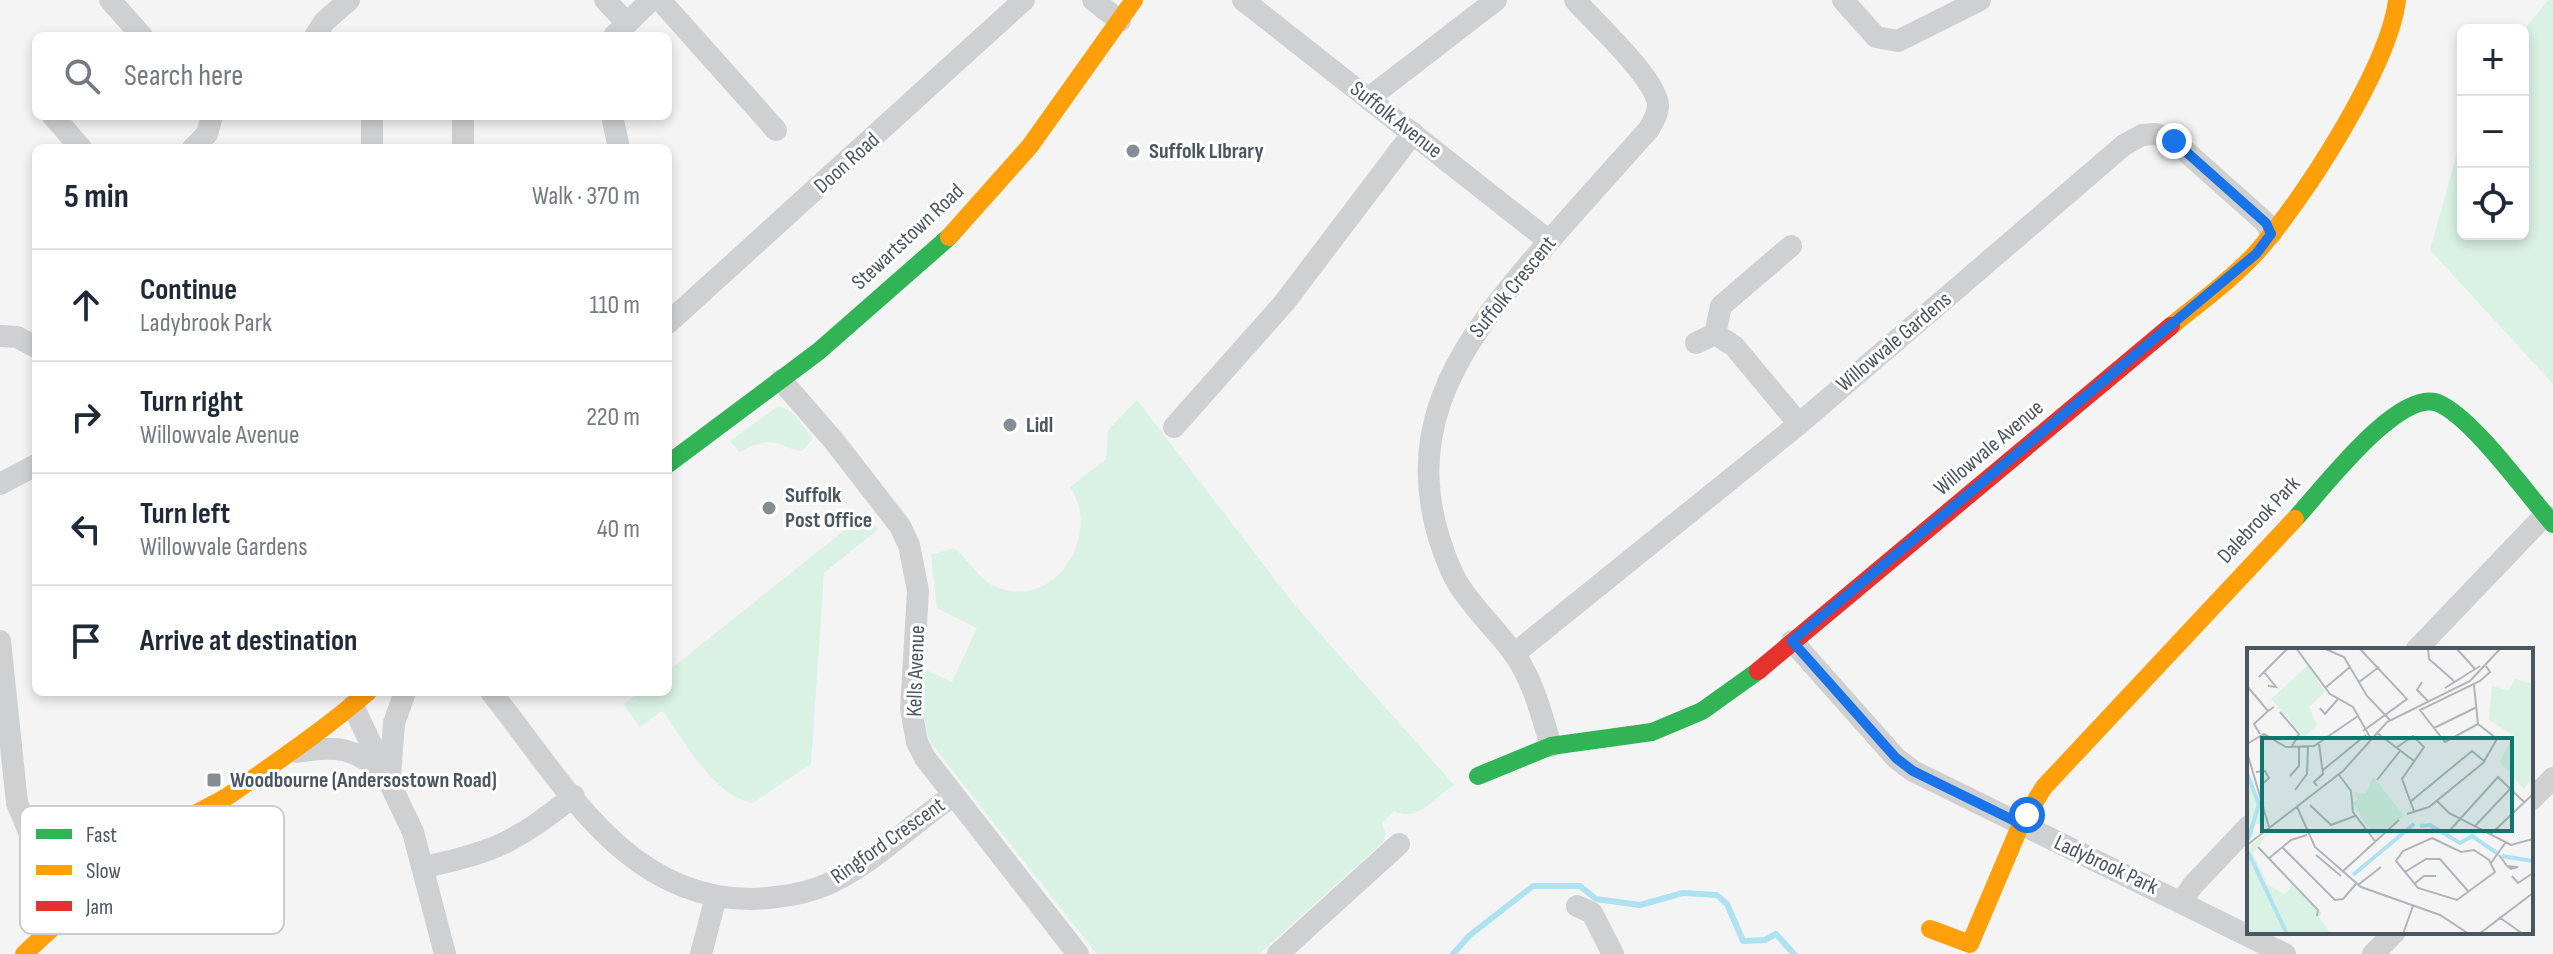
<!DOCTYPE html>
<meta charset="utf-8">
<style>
body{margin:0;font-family:"Sofia Sans Condensed",sans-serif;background:#f2f2f3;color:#1f2937}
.controls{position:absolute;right:24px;top:24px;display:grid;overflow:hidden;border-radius:12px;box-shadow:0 4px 12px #0003}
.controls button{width:72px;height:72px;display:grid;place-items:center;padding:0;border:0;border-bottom:2px solid #e0e1e3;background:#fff;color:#1f2937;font:40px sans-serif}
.stop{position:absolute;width:24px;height:24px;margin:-18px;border:6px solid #1a73e8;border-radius:50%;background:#fff}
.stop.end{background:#1a73e8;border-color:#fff;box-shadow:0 2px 8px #0008}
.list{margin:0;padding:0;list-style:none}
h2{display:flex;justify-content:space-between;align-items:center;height:104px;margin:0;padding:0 32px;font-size:34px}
h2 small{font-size:26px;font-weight:400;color:#747a83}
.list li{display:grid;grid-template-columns:52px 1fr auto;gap:24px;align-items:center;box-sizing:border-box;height:112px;padding:0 32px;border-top:2px solid #e0e1e3}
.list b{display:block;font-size:30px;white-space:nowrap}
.list p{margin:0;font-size:26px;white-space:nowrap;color:#747a83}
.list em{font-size:26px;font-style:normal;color:#747a83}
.icon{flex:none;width:44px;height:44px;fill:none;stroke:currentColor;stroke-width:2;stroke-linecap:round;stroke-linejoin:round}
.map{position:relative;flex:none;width:2553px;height:954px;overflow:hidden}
.search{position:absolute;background:#fff;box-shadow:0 4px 12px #0003;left:32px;top:32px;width:640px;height:88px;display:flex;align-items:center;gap:20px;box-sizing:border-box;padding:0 28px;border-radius:12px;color:#747a83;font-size:30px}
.panel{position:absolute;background:#fff;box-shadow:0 4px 12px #0003;left:32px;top:144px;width:640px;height:552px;border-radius:12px}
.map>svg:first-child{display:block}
.green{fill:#d9f2e3}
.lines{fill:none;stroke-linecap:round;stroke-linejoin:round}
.stream{stroke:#aee2f0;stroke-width:6}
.street{stroke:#ced0d2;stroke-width:22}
.fast{stroke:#30b455;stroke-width:18}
.slow{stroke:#ff9f0a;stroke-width:18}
.jam{stroke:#e5322d;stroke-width:18}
.route{stroke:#1a73e8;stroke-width:10}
.poi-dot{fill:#868d94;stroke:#fff;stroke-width:3}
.labels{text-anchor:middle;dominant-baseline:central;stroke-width:6;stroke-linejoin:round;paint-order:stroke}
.street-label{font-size:22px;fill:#4a5661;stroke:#fff}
.poi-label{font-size:22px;font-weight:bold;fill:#4a5661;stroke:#fff;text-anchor:start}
.inset-river{fill:none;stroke:#aee2f0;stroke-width:4}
.inset-road{fill:none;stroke:#b0b5b9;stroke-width:2}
.view{fill:#0f766e;fill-opacity:0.15;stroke:#0f766e;stroke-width:4}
.inset-edge{fill:none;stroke:#4a5661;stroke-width:4}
.key{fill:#fff;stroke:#c9ccd0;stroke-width:2}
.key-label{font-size:22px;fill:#4a5661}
</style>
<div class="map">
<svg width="2553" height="954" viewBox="0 0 2553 954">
<rect width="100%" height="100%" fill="#f4f4f4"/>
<!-- green -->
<g class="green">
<path d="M2548,0H2553V384L2430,250L2463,132V234H2523V31Z"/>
<path d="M1137,400L1293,603L1454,785C1434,797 1419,823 1394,811L1382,823L1386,834L1382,843L1259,954H1097L930,742L922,710L921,668L952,682L977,628L937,608L931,555L954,548C967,558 980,580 994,586C1054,613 1103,536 1070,487L1106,459L1108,430Z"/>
<path d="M778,406C794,409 803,426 813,439L802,451C791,450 787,446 777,443C764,439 750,447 739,452L730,441Z"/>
<path d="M865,514L878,529L824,573L811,764L753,803C712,795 686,742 662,711L640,727L623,704L640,692H668V671Z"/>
</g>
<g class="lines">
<!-- stream -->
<path class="stream" d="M1453,954L1470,935L1533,886H1580L1596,899L1640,905L1683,893L1717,895L1727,904L1743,941L1765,940L1776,934L1794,954"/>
<!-- street -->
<g class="street">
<path d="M110,0L142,36"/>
<path d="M605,0L627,23"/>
<path d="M660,0L776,130"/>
<path d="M1093,0L1120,21"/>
<path d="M1243,0L1549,241"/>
<path d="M1843,0L1876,37L1898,41L1980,0"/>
<path d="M315,36L324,22L349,0"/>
<path d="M614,36L651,0"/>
<path d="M1369,98L1496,0"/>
<path d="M53,116L81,148"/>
<path d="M372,116V148"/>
<path d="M612,116L619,148"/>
<path d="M193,148L207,134L212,116"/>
<path d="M463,148V116"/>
<path d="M668,323L1024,0"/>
<path d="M1715,334L1721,306L1791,246"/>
<path d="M0,336L17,337L36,347"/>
<path d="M1696,343L1715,334L1734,346L1799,424"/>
<path d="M781,380L834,441L900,526L909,545L918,591L911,709L917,742L925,758L1078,954"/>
<path d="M1174,427L1284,303L1413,133"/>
<path d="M0,484L36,465"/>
<path d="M0,641L17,803L64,916"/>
<path d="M1792,641L1896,758L1913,771L2285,954"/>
<path d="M2416,650L2545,515"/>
<path d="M1514,654L1799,424L2124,145L2142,135L2156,134L2174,141L2266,223L2271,234"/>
<path d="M491,692C562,780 624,899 751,899C774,898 801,895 823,886C872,866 909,825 953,796"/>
<path d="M353,706L413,832L445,954"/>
<path d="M1551,746C1541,713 1533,679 1512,651C1492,624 1463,599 1450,568C1396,441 1451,355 1532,261C1570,216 1610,173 1649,129C1653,122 1658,114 1658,105C1656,78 1594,22 1575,0"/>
<path d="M297,752C337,745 354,747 386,775"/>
<path d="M390,777L394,723L405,692"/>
<path d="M2531,800L2553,778"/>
<path d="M38,852L57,856L112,882"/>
<path d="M424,867C497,852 516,841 574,796"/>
<path d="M2182,901L2193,885L2249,826"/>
<path d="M1577,906L1592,913L1613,954"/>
<path d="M701,954L716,897"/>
<path d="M1278,954L1399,844"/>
<path d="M2373,954L2395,932"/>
</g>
<!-- fast -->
<g class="fast">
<path d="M668,464L819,351L949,237"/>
<path d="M2295,519C2321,491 2398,388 2438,403C2472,417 2527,494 2553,524"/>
<path d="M1478,776L1551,746L1652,732L1702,711L1758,671"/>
</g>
<!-- slow -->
<g class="slow">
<path d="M949,237L1030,146L1134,0"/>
<path d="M2171,326C2199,303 2230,281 2255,254C2301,204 2389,67 2397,0"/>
<path d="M1930,929L1970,944L2021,824L2044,787L2295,519"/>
<path d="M24,954C77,904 135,857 194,815C206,807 220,802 231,794C278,761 325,729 368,692"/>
</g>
<!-- jam -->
<path class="jam" d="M1758,671L2171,326"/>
</g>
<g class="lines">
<!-- route -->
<path class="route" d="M2027,815L2021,824L1913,771L1896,758L1792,641L2256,254L2271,234L2266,223L2174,141"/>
</g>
<!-- markers -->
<g class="poi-dot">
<circle cx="1133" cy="151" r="8"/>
<circle cx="1010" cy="425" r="8"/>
<circle cx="769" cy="508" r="8"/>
<rect x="206" y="772" width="16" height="16" rx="4"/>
</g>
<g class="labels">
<!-- street labels -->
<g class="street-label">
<text transform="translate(1396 120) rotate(38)">Suffolk Avenue</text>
<text transform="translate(847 163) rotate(-42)">Doon Road</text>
<text transform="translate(908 237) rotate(-43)">Stewartstown Road</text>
<text transform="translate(1513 287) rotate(-51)">Suffolk Crescent</text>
<text transform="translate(1894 342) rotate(-40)">Willowvale Gardens</text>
<text transform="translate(1989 448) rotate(-40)">Willowvale Avenue</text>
<text transform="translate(2259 520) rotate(-47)">Dalebrook Park</text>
<text transform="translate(916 671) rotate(-88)">Kells Avenue</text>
<text transform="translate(888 841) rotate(-35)">Ringford Crescent</text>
<text transform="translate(2106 865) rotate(25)">Ladybrook Park</text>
</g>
<!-- poi labels -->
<g class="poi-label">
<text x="1149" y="151">Suffolk LIbrary</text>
<text x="1026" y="425">Lidl</text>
<text x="785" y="495">Suffolk<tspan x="785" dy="25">Post Office</tspan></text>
<text x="230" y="780">Woodbourne (Andersostown Road)</text>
</g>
</g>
<!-- overview -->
<g transform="translate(2247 648)">
<rect width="286" height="286" fill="#f4f4f4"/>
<path d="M61,17L78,44L62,59L70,77L57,89L24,51ZM268,31L286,36V129L277,141L253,114L266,87L242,72L245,38L262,43ZM126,129L157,167L129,191L105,155L111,152L106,144L119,146ZM0,132L14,155L16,173L5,179L7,187L0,193ZM22,183L6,206L20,236L37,246L46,237L75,265L72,269L84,286H0V201Z" fill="#d9f2e3"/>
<path class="inset-river" d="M0,126L12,156L1,192M173,178L183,177L213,195L225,188L250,205M1,204L40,286M255,208L286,213M106,227L167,176"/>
<path class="inset-road" d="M49,0L83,46L106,59L124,91M76,0L97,9L120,48L143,72M112,0L160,51L116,83M181,0L182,11L207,33M209,0L228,21M17,24L29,39L21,38M12,29L41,0M112,34L132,19M175,34L170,42L181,53M227,37L231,76M0,38L21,63L27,59M78,40L103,19M198,40L233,18M73,60L78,66L91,51M33,64L52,86L45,98M231,76L198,94L173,62L233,33L243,24L239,18M187,80L230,59M130,85L167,113M13,86L7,76L21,63M0,96L17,86L39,99L67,98L111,68M149,100L166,88L177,99L155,131L167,163M0,104L22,179M76,122L119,87M9,124L18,123L22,130L13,138M92,127L104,143L106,164L128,193M43,128L52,118V99M130,132L153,103M70,138L67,134L76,126L72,96M48,142L60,126L61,99M190,153L202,165L264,197L286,191M163,154L225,103L237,113M63,157L84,177L108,168M50,159L68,199L114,239L193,267L222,286M160,166L182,159L236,115L250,91L231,76M228,178L264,140M204,181L251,129L278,155M244,186L286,146M185,190L214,204L227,202L242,212L248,224L210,252L171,240L149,213L156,203ZM0,197L96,123L140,74L223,33L254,0M11,199L71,262L70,268M35,199L88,252L96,251L109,236M69,207L94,228M252,207L260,218L264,221L271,219L260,218M21,211L44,192L60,187M244,215L259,194M95,224L152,172M158,224L179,211H193L221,243M265,228L271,235L286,225M167,236L177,228H189M111,237L134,219M252,269L276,286M156,286L166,258M232,286L286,245"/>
<path class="view" d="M15,90H265V183H15Z"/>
<rect width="286" height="286" class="inset-edge"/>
</g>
<!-- legend -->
<rect x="20" y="806" width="264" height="128" rx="12" class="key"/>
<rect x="36" y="829" width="36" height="10" fill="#30b455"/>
<rect x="36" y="865" width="36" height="10" fill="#ff9f0a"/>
<rect x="36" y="901" width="36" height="10" fill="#e5322d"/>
<g class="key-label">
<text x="86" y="842">Fast</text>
<text x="86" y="878">Slow</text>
<text x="86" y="914">Jam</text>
</g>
</svg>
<div class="controls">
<button>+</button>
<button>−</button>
<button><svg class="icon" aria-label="locate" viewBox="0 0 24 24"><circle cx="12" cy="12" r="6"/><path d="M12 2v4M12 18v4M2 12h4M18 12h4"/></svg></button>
</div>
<div class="stop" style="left:2027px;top:815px"></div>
<div class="stop end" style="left:2174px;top:141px"></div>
<div class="search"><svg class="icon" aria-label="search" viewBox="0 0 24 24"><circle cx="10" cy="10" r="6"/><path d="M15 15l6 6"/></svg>Search here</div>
<section class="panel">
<h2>5 min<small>Walk · 370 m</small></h2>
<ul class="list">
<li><svg class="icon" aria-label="ahead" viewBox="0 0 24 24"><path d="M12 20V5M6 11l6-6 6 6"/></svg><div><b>Continue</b><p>Ladybrook Park</p></div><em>110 m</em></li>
<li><svg class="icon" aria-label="right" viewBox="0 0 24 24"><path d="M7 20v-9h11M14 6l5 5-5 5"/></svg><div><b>Turn right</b><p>Willowvale Avenue</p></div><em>220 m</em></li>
<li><svg class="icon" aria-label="left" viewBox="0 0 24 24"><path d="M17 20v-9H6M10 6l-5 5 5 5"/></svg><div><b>Turn left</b><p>Willowvale Gardens</p></div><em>40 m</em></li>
<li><svg class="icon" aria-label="arrive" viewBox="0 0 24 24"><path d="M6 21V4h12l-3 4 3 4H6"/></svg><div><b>Arrive at destination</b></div></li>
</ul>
</section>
</div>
